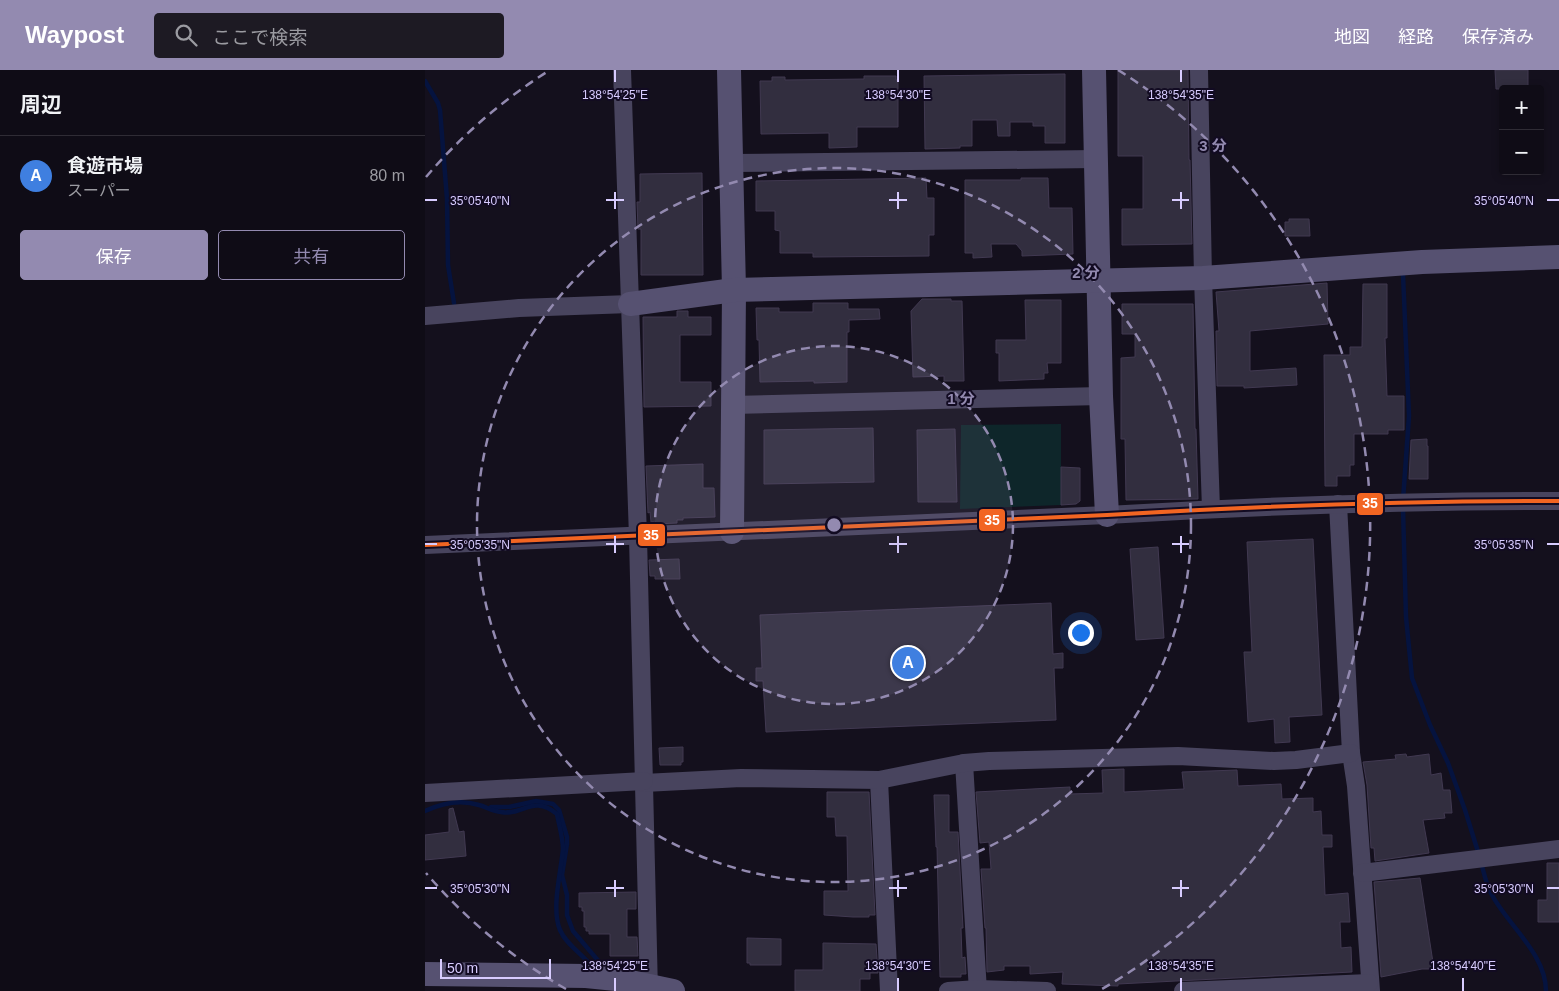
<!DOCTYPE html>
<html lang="ja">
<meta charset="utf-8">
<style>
body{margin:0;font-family:Helvetica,"Noto Sans JP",sans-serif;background:#1d1a23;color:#f1f3f6}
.controls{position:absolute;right:15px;top:15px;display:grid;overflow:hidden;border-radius:5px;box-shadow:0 2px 8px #0003}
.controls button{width:45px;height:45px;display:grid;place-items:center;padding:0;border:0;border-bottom:1px solid #2f2c35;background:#0f0c16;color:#f1f3f6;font:25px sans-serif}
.scale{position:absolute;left:15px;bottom:12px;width:111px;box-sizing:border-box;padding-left:5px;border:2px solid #d8ccff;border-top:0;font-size:14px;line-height:18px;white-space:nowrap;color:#d8ccff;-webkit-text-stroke:4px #120b22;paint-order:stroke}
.you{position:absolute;left:655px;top:562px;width:18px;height:18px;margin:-12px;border:4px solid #fff;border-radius:50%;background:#1a73e8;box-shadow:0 0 0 8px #1a73e833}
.badge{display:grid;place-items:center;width:32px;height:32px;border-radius:50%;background:#938ab0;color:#fff;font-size:16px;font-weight:700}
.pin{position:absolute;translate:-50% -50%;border:2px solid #fff;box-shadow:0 1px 5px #0006}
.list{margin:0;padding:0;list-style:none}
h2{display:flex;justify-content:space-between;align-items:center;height:65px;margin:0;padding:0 20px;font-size:21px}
h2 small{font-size:16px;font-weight:400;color:#9b9ba1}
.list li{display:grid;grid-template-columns:32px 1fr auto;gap:15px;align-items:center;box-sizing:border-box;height:80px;padding:0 20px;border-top:1px solid #2f2c35}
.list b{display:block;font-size:19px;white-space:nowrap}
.list p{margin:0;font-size:16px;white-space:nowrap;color:#9b9ba1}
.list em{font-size:16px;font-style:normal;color:#9b9ba1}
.actions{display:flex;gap:10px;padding:15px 20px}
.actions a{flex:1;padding:11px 0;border:1px solid #938ab0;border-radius:5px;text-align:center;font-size:18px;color:#938ab0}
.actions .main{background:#938ab0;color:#fff}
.icon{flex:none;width:28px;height:28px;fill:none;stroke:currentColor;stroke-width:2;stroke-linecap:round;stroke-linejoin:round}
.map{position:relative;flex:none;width:1134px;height:921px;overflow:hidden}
header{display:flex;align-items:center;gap:30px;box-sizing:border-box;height:70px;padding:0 25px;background:#938ab0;color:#fff}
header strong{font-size:24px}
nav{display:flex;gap:28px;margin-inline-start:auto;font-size:18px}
.search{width:350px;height:45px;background:#1d1a23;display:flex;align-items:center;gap:12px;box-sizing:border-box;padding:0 18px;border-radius:5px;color:#9b9ba1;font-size:19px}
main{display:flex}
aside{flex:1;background:#0f0c16}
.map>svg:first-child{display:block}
.green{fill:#0e262a}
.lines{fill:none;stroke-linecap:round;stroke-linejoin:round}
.stream{stroke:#05133f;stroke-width:4.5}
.building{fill:#322e3f;stroke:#413951}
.street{stroke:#48445e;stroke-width:18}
.secondary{stroke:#565171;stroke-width:24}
.bus-1-casing{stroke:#120b22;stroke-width:8}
.bus-1{stroke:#f26522;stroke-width:4}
.ticks{fill:none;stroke:#d8ccff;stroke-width:2}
.ring{fill:none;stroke:#938ab0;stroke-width:2.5;stroke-dasharray:9 6}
.ticks-label{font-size:12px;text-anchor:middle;fill:#d8ccff;stroke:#120b22;stroke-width:4;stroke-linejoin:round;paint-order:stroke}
.centre{fill:#938ab0;stroke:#120b22;stroke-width:2.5}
.ring-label{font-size:15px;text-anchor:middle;font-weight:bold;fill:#938ab0;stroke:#120b22;stroke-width:4;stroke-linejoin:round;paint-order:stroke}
.line-badge{stroke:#120b22;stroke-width:2}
.badge-label{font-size:14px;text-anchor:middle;font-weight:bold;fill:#fff}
</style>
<header>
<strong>Waypost</strong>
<div class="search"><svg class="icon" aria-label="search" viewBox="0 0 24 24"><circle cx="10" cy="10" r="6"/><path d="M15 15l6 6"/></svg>ここで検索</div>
<nav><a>地図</a><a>経路</a><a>保存済み</a></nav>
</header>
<main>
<aside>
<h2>周辺<small></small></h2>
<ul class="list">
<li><span class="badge" style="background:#3f7fe0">A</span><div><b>食遊市場</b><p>スーパー</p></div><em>80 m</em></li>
</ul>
<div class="actions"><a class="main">保存</a><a>共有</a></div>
</aside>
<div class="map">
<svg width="1134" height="921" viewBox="0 0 1134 921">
<rect width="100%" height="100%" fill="#14101d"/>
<!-- green -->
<path class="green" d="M636,354V435L535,439L536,355Z"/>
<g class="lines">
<!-- stream -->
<g class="stream">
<path d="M0,11L13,33L15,40L22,129L23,195L29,233"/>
<path d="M978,430L984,346L978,204"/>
<path d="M978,438L981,547L987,608L1005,655L1023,693L1040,740L1054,785"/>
<path d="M66,737H84L111,731L128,734L134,740L142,767V774L137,805L142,825V845L148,861L181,900"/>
<path d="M0,741C17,733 35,729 54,735C61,737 68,741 76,742C98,746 108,724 132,744C134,755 138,768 138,779C136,802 126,839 135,860C142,876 158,884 168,898"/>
<path d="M1056,792C1059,803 1061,815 1067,825C1083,855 1121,884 1121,921"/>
</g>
</g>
<!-- building -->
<g class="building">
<path d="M693,0H763L764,90H765L767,174L697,175V139H718V86H693Z"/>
<path d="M1070,0H1103V19H1071Z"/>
<path d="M640,4V73H620V56H608V52H585V66H573L572,50H547V76H535V78L500,79L499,6Z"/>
<path d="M439,6H471V10H473V57H432V77L404,78V63L336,64L335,11H347V7H360V10L439,9Z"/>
<path d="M277,103L278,205H216V159H213L212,132H215V104Z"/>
<path d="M501,108L502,128H509V165H504V186L388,187V183H355V161L350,160V141H331V111Z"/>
<path d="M596,108H623L624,138H647L648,184L597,186V181L591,174H566L567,187L548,188V183H540V110H596Z"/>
<path d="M864,149H884L885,166H860V152H864Z"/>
<path d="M902,213L903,254L825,261V301L871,298L872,315L819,318V316H792L791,261H794L791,222Z"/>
<path d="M938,214H962V268H960L962,326H979V360H963V364H929V395H925V406H912V416H900L899,285H925V277H937Z"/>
<path d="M497,229H526V231H537L539,311H519V306L488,307L486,241Z"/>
<path d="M600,230H636V293H622L623,303H619V309L574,311V283H571V270H601Z"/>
<path d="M388,233H423V239H454L455,249L424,250V262H422V312L389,313V311L335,312L334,270H332L331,238H354V242H388Z"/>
<path d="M697,234H768L770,359H771L773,429L701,430L700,369H696V288L710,287V264H697Z"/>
<path d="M252,241H263V247H286V265H255V312H286V336L219,337L218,247H252Z"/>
<path d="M448,358L449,412L339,414V360Z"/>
<path d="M530,359L532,432H493L492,360Z"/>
<path d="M1002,369V376H1003V409H984L986,370Z"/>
<path d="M278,394V418H289L290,447L258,448V450H252V453L230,454V451L226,452L225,442L223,443L221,396Z"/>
<path d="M636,397L655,398V431L651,434L636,435Z"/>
<path d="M888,469L897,645L864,647L865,672L850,673L849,649L823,652L819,582H827L822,472Z"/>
<path d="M733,477L739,568L711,570L705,479Z"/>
<path d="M254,489L255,509H230V506H225L224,490Z"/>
<path d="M626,533L628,584L638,583V598H629L631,650L341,662L338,611H331V598H337L335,545Z"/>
<path d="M258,677V692H256V695H235L234,678Z"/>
<path d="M981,684L982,687L1004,684L1006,705L1016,703L1018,720H1025L1027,743H1019L1020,748L998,750L1004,783L950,791L949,778H946L942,715L938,692L971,689L970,685Z"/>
<path d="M699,699V722L759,719L757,702L812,700L813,716L856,714L857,729L888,728V742L896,741L897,765H907V777H898L900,825L923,823L925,852H915L916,878L926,877L927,902L693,914V916L637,914L638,902L605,904V896H579V900L562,902L561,858H560L556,799H566L564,772L555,773L551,722L645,717V724L678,723L677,700Z"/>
<path d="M402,722H444L450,845H444V847H428L399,845V821H423L422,766H411L410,747H402Z"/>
<path d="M509,725H524V762H533L538,858H536L537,888L540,887L541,904H536V907H515L512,777H511Z"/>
<path d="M28,738L34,762L39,761L41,786L0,790V765L24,762V739Z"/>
<path d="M1122,793H1134V852H1113V830H1122Z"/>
<path d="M995,808L1009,899H997L956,907L949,812Z"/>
<path d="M211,822V839H202V867H212L213,886H185V864H164V861H161V857H159V841H157V837H154V823Z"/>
<path d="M322,868L356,869V895H325V893H322Z"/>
<path d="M398,873L451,874L453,903H445V909H435V921H370V900H398Z"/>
</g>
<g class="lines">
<!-- street -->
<g class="street">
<path d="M197,0L213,467L224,921"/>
<path d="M774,0L778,208L786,439"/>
<path d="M306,93L671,89"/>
<path d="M0,246L94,238L205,234"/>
<path d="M307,335L676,326"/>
<path d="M913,434L926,683L931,716L946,921"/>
<path d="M0,475L682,445C832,436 983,431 1134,431"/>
<path d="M539,693L553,921"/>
<path d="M454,710L464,921"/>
<path d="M219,713L316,708L454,710L539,693L564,691L753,686L849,691L871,690L926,683"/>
<path d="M0,723L219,711"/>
<path d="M937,803L1134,779"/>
<path d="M523,921L553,919L622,921"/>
<path d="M758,921L944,913"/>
</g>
<!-- secondary -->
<g class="secondary">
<path d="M304,0L309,220L307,462"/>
<path d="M669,0L676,326L682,445"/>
<path d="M205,234L309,220L778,208L997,192L1134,187"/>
<path d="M0,904L161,906L191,909L248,921"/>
</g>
<defs>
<path id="bus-1" d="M0,475L682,445C832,436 983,431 1134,431"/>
</defs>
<!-- bus-1 casing -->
<use href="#bus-1" class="bus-1-casing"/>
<!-- bus-1 -->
<use href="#bus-1" class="bus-1"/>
</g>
<!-- ticks -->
<path class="ticks" d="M190,0V12M473,0V12M756,0V12M190,122V139M473,122V139M756,122V139M0,130H12M181,130H199M464,130H482M747,130H764M1122,130H1134M190,466V483M473,466V483M756,466V483M0,474H12M181,474H199M464,474H482M747,474H764M1122,474H1134M190,810V827M473,810V827M756,810V827M0,818H12M181,818H199M464,818H482M747,818H764M1122,818H1134M190,908V921M473,908V921M756,908V921M1038,908V921"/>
<!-- distance rings -->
<circle cx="409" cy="455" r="179" fill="#938ab0" fill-opacity=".12"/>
<g class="ring">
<circle cx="409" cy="455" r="179"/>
<circle cx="409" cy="455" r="357"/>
<path d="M141 919A536 536 0 0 1 1 803M1 107A536 536 0 0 1 125 0M693 0A536 536 0 0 1 677 919"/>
</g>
<g class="ticks-label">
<text x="190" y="29">138°54'25"E</text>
<text x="473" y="29">138°54'30"E</text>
<text x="756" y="29">138°54'35"E</text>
<text x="55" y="135">35°05'40"N</text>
<text x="1079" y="135">35°05'40"N</text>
<text x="55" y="479">35°05'35"N</text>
<text x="1079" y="479">35°05'35"N</text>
<text x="55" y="823">35°05'30"N</text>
<text x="1079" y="823">35°05'30"N</text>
<text x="190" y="900">138°54'25"E</text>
<text x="473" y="900">138°54'30"E</text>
<text x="756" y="900">138°54'35"E</text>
<text x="1038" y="900">138°54'40"E</text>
</g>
<circle cx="409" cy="455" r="8" class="centre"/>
<g class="ring-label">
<text x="788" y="81">3 分</text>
<text x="661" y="208">2 分</text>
<text x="536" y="334">1 分</text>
</g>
<g class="line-badge">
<rect x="931" y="422" width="28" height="24" rx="5" fill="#f26522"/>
<rect x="553" y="438" width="28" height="24" rx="5" fill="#f26522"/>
<rect x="212" y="453" width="29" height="24" rx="5" fill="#f26522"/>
</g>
<g class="badge-label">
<text x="945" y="438">35</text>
<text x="567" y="455">35</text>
<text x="226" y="470">35</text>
</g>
</svg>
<div class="controls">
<button>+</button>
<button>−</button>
</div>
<div class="scale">50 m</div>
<div class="you"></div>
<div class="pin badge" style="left:483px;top:593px;background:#3f7fe0">A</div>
</div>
</main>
